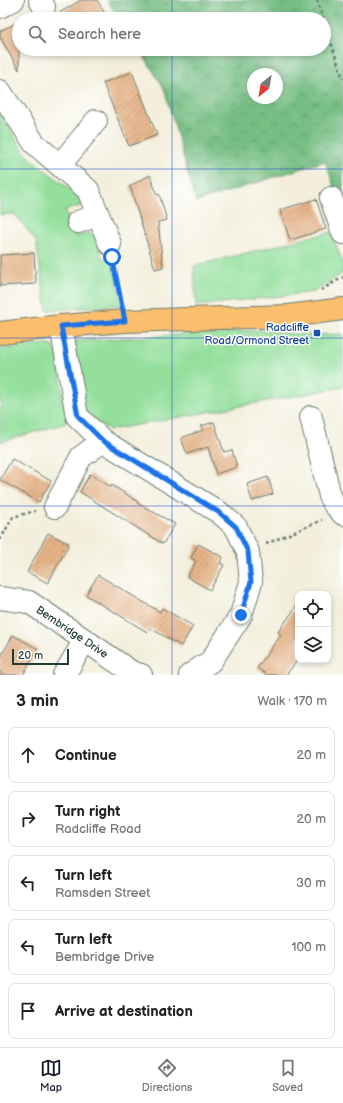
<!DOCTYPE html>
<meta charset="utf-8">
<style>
body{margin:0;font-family:"Balsamiq Sans",sans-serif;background:#f6f6f6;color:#222}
.controls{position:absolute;right:12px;bottom:12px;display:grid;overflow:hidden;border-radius:8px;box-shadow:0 2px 6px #0003}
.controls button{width:36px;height:36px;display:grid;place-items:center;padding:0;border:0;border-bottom:1px solid #e0e0e0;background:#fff;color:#222;font:20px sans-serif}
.compass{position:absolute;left:247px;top:68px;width:36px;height:36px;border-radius:50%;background:#fff;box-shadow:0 2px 6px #0003;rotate:211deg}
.scale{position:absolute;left:12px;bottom:10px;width:57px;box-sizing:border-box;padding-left:4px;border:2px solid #1f3d34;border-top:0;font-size:11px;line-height:14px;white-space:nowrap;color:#1f3d34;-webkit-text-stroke:3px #fff;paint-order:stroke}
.stop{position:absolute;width:12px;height:12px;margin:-9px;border:3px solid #1a73e8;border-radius:50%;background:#fff}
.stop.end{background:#1a73e8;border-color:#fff;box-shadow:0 1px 4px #0008}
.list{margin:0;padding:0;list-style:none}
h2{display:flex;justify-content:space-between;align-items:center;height:52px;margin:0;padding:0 16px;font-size:17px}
h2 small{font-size:13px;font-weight:400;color:#767676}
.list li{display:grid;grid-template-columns:26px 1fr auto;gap:12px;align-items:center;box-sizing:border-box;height:56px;margin:0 8px 8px;padding:0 8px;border:1px solid #e0e0e0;border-radius:8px}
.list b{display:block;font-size:15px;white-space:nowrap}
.list p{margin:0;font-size:13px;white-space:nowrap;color:#767676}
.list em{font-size:13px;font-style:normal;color:#767676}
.icon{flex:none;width:22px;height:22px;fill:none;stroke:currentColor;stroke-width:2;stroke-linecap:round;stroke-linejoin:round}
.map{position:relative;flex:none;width:343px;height:675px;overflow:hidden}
.search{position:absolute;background:#fff;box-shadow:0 2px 6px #0003;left:12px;right:12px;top:12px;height:44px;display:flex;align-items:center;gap:10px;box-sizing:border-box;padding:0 14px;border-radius:22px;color:#767676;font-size:15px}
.sheet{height:372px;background:#fff}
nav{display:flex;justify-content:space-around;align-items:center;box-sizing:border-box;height:56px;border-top:1px solid #e0e0e0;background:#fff;font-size:11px;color:#767676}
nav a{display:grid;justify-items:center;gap:2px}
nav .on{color:#111827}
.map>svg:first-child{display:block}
.green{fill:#93df9b;stroke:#598e68}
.forest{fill:url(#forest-crowns);stroke:#4a7e5c;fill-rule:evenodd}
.building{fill:url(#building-hatch)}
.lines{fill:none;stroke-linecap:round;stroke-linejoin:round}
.minor-casing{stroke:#697b6f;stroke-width:24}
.major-casing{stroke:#697b6f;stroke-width:24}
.path{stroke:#697b6f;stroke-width:2.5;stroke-dasharray:3 3;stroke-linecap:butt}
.minor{stroke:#fff;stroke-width:22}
.major{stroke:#fabe6d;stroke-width:22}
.route{stroke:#1a73e8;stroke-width:5}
.grid{fill:none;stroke:#1d4ed8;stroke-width:1;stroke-opacity:0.55}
.transit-dot{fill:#1a4fb4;stroke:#fff;stroke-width:1.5}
.labels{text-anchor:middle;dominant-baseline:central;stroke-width:3;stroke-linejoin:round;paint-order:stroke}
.transit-label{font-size:11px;fill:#164399;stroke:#fff;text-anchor:end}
.street-label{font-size:11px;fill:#1f3d34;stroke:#fff}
</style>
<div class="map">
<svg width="343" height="675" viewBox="0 0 343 675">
<defs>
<pattern id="forest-crowns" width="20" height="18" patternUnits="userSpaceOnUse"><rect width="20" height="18" fill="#76be83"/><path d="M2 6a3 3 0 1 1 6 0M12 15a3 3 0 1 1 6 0" fill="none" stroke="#609c6c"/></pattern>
<pattern id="building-hatch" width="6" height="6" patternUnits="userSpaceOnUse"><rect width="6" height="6" fill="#e7b487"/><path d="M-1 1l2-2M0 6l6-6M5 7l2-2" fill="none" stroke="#bb946f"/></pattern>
</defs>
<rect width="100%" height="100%" fill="#fff"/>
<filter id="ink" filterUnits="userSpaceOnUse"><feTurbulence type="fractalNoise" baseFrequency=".025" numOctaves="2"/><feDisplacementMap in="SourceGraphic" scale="8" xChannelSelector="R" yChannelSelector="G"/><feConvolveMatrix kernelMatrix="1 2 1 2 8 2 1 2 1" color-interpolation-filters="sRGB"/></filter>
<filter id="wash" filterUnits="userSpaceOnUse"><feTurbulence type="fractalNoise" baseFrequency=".012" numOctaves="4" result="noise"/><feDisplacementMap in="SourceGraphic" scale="16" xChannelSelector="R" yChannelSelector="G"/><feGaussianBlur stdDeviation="0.9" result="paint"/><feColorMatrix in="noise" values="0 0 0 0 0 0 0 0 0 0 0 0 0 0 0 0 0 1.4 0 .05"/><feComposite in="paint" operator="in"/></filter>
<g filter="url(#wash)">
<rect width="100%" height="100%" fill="#f3efdc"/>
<!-- green -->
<g class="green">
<path d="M0,113L22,149L30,158L81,198L83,205L65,210L76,236L89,233L97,237L102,259L112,257L122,305L47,310L36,241L15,214L0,215Z"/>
<path d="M331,232L343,263V273L314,292L196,306L194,266Z"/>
<path d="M260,330L306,335L343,334V387L110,430L83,415L75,341Z"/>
<path d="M45,344L53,346L58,354L66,423L0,442V349Z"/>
</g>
<!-- forest -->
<path class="forest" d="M107,0H343V212L325,161L196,202L164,88L139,49H324V19H119ZM253,74H277V98H253Z"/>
<g id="blocks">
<!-- building -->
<g class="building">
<path d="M81,0H97L108,19H49Z"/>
<path d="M19,22V70L0,37V31Z"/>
<path d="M132,72L157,135L129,146L103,83Z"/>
<path d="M150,175L157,195L159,194L167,220L158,222L163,267L155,269L130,186Z"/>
<path d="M316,199L326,229L290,240L280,210Z"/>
<path d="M34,253L36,284L0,286V255Z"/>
<path d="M214,422L224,452L232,450L237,467L216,474L208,447L187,454L181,438L203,430L201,426Z"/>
<path d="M12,459L51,481L39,502L0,480Z"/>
<path d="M90,474L111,487L112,485L138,502L137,503L175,524L163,544L80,492Z"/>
<path d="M268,477L273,494L252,501L247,484Z"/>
<path d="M48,533L69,544L48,583L27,572Z"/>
<path d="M198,544L223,557L220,563L224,565L210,590L187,577L196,561L191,558Z"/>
<path d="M98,575L160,612L162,608L193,626L181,646L150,628L147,632L86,595Z"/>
<path d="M298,604V659L286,675H267L257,668L281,635L278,632Z"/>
<path d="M13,635L38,649L23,675H0V658Z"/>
</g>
</g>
</g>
<g filter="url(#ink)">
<use href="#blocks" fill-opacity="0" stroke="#697b6f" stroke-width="1"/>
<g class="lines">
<defs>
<g id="minor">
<path d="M40,0L44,7"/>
<path d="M0,7L13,0"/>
<path d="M0,91L34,143L88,190L110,244"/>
<path d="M60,165L96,121"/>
<path d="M331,198L343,233"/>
<path d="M78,222L98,215"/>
<path d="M61,326L77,416L103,441L220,513L236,527L248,552L251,582L241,615L211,661L190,675"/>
<path d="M311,417L330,496L334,504L343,514"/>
<path d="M55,507L81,457L103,441"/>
<path d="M0,598L29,602L133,673L141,675"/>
<path d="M64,675L85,640"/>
</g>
<path id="major" d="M0,333L61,326L125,321L288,316L343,309"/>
</defs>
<!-- minor casing -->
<use href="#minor" class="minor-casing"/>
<!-- major casing -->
<use href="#major" class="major-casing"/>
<!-- path -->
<g class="path">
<path d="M317,0L323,19"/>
<path d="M324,21L343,79"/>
<path d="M113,263L121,301"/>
<path d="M321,290L343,277"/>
<path d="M0,540L13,517L35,511"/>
<path d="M266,544L322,520"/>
</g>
<!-- minor -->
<use href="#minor" class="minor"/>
<!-- major -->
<use href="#major" class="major"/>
</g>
</g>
<g class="lines" filter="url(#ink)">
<!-- route -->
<path class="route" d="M112,257L125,321L61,326L78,416L103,441L220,513L236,527L248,552L251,582L241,615"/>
</g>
<!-- grid -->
<path class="grid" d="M172,0V19M172,49V675M0,169H343M0,338H343M0,506H343"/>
<!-- markers -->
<rect class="transit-dot" x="313" y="329" width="8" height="8" rx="2"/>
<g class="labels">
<!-- transit labels -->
<g class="transit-label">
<text x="309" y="327">Radcliffe<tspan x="309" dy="13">Road/Ormond Street</tspan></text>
</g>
<!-- street labels -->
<g class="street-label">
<text transform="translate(72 632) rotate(34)">Bembridge Drive</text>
</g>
</g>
</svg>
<div class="controls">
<button><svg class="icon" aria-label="locate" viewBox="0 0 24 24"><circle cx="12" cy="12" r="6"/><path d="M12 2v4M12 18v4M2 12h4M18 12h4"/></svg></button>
<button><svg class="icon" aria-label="layers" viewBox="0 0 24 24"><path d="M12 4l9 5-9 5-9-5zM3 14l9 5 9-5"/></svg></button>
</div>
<svg class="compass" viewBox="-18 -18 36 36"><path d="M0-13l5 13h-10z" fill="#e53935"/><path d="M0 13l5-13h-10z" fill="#767676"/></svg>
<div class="scale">20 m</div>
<div class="stop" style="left:112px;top:257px"></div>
<div class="stop end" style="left:241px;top:615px"></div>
<div class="search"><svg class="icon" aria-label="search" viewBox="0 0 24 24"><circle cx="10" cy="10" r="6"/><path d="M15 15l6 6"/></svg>Search here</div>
</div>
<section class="sheet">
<h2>3 min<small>Walk · 170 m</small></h2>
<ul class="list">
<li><svg class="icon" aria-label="ahead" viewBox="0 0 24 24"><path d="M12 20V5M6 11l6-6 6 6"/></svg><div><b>Continue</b></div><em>20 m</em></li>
<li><svg class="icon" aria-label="right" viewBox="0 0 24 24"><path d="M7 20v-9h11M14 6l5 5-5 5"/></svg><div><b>Turn right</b><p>Radcliffe Road</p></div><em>20 m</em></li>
<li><svg class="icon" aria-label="left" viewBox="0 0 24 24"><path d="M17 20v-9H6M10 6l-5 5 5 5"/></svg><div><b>Turn left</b><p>Ramsden Street</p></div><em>30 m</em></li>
<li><svg class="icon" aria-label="left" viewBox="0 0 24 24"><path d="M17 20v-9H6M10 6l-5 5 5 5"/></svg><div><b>Turn left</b><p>Bembridge Drive</p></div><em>100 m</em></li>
<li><svg class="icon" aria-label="arrive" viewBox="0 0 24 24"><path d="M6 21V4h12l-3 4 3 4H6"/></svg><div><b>Arrive at destination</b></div></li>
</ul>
</section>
<nav>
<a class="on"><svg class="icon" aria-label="map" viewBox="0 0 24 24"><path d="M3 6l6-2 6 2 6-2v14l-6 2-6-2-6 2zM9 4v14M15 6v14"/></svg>Map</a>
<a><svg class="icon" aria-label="directions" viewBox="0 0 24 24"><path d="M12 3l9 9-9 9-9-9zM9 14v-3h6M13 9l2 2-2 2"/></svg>Directions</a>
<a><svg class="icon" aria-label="saved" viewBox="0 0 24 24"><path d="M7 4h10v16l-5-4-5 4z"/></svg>Saved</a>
</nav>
